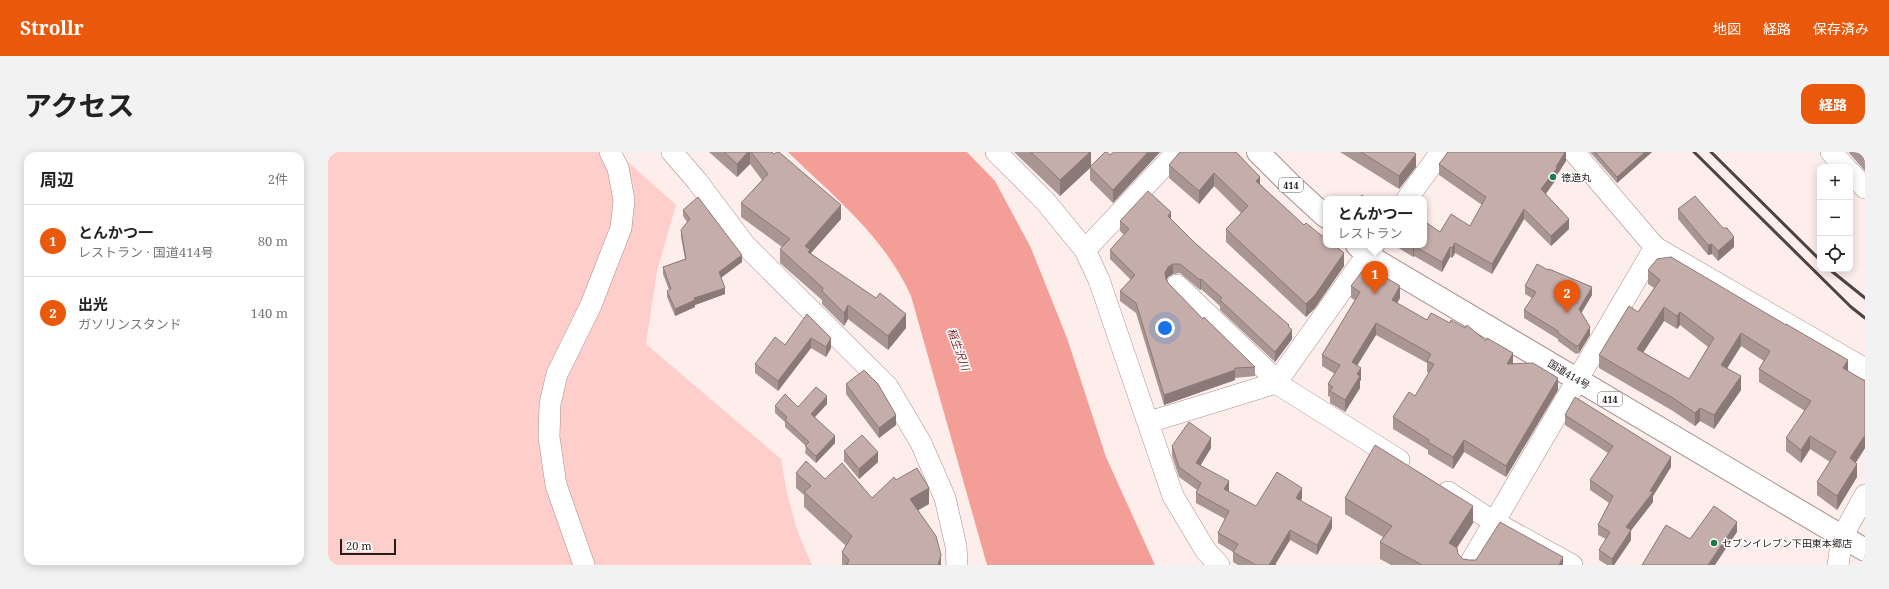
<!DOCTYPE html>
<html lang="ja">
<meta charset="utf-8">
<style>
body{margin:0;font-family:"Noto Serif","Noto Sans JP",serif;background:#f2f2f2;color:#222}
.controls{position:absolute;right:12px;top:12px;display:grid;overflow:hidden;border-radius:8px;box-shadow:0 2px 10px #0003}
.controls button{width:36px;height:36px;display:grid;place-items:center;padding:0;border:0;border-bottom:1px solid #e0e0e0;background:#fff;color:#222;font:20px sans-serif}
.scale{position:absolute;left:12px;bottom:10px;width:56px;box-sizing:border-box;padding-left:4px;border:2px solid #241b1a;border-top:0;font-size:11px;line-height:14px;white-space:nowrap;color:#241b1a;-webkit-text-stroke:3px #fff;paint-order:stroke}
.you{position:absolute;left:837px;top:176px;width:14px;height:14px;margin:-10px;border:3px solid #fff;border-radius:50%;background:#1a73e8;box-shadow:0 0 0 6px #1a73e833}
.badge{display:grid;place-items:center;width:26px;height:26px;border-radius:50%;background:#ea580c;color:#fff;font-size:13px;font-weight:700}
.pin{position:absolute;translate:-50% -33px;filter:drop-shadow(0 1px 2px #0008)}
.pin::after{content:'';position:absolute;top:21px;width:14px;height:12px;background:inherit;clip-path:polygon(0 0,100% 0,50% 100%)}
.popup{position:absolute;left:995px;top:44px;width:104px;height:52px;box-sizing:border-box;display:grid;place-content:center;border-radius:8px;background:#fff;filter:drop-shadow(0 1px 3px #0005);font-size:13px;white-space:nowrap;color:#767676}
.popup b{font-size:15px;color:#222}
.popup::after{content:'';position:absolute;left:50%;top:100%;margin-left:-8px;border:8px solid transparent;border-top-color:#fff}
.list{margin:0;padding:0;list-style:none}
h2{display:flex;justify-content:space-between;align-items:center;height:52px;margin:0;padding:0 16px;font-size:17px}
h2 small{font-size:13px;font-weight:400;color:#767676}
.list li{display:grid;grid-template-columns:26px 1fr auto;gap:12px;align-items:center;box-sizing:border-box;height:72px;padding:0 16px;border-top:1px solid #e0e0e0}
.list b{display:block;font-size:15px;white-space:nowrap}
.list p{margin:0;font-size:13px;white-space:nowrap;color:#767676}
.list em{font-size:13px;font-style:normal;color:#767676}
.icon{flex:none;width:22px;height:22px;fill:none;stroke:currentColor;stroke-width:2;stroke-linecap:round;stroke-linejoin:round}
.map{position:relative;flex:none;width:1537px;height:413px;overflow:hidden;border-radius:12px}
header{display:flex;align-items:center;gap:24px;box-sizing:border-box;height:56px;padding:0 20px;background:#ea580c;color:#fff}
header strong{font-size:19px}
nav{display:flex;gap:22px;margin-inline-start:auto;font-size:14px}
.intro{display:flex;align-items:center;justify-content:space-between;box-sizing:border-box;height:96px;padding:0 24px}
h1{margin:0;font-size:28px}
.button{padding:10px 18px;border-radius:12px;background:#ea580c;color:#fff;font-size:14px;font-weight:700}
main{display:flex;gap:24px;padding:0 24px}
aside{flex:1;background:#fff;border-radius:12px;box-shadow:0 2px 10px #0003}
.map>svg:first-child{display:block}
.green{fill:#fecfca}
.water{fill:#f39f97}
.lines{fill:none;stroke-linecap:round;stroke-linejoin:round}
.minor-casing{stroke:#a58e8b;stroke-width:22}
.trunk-casing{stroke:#a58e8b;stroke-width:24}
.minor{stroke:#fff;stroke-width:21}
.trunk{stroke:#fff;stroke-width:22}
.rail{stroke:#4d4342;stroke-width:3}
.wall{fill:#a99592;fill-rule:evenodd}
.shaded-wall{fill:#8a7977}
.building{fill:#c5adaa;stroke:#8a7977;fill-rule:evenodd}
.poi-dot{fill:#1d794f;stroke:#fff;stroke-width:1.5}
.labels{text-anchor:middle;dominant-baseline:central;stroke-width:3;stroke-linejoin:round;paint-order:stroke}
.shield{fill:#fff;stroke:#665f5f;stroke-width:1}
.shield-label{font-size:9px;font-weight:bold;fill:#241b1a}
.poi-label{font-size:10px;fill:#241b1a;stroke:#fff;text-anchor:start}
.street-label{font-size:10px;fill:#241b1a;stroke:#fff}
.water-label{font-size:11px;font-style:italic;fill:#761a1b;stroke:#fff}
</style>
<header>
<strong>Strollr</strong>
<nav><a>地図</a><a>経路</a><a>保存済み</a></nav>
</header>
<div class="intro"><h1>アクセス</h1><a class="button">経路</a></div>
<main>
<aside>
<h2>周辺<small>2件</small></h2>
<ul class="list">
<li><span class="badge">1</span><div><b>とんかつ一</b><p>レストラン · 国道414号</p></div><em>80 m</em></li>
<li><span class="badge">2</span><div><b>出光</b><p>ガソリンスタンド</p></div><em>140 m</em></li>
</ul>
</aside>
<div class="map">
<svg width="1537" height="413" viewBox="0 0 1537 413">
<rect width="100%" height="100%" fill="#fdeeec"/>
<!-- green -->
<path class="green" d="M0,0H289L348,53L329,119L318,192L453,307L459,341L470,381L484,413H0Z"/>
<!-- water -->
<path class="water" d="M460,0H639L667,29L703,96L739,186L778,305L827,413H659L583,144C556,84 506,45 460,0Z"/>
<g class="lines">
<defs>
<g id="minor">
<path d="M344,0L369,29L417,93L560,235L593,291L617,346L628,394L629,413"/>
<path d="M668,0L717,49L757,98L771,128L845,344L878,399L891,413"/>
<path d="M1246,0L1327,95L1537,217"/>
<path d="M1503,0L1517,15"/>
<path d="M1522,20L1537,36"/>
<path d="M1079,47L1113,0"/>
<path d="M757,98L849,0"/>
<path d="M849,133L942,222L948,231L1071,308"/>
<path d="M821,270L948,231L1046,93"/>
<path d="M1120,340L1166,370L1244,413"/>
<path d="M256,413L228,333L221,285L222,252L229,222L263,153L293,76L296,48L290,16L282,0"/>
<path d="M1141,413L1327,95"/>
<path d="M1510,413L1514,385L1537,343"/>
</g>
<g id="trunk">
<path d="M930,0L962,32L998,65"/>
<path d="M1029,93L1039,103L1537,398"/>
</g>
</defs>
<!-- minor casing -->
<use href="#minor" class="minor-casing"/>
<!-- trunk casing -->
<use href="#trunk" class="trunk-casing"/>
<!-- minor -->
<use href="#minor" class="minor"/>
<!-- trunk -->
<use href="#trunk" class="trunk"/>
<!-- rail -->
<g class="rail">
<path d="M1366,0L1523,155L1537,166"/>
<path d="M1383,0L1492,108"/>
<path d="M1501,117L1537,146"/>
</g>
</g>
<!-- wall -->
<g class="wall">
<path d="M381,0H444L513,67L483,101L578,176L560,198L520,167L516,174L494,152V148L452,111V97L454,95L413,65V51L434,28L422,12L409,25Z"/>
<path d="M686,0H763V13L782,3L786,0H832L785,51L762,28V16L732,44Z"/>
<path d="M852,0L932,32L1016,114L987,156L978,165L898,90V77L913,61L886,34L871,52L841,26V13Z"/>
<path d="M1012,0H1085L1088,15L1071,37Z"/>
<path d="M1238,0V9L1229,23V26L1218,42L1241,77L1223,94L1196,67L1164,122L1127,101L1124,106L1122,105L1114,120L1086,104L1085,105L1066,93H1096L1112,80L1142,74L1154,53L1111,23V12Z"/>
<path d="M1262,0H1324L1289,31Z"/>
<path d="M1521,0H1537V19L1521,1Z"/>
<path d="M1350,57L1406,95L1390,109L1384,102L1380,103L1350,67Z"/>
<path d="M355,58L414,110L393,126L397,142L367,153V155L347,164L339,145V139L341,138L335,122V115L357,107L353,85V78L359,70L355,64Z"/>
<path d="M843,68L867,91L961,175L964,187L947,210L892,158V154L873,137L872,138L852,121L845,122L840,125L839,128L841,132L875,167L927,215V224L907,226V228L836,253L808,161L792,149V139L803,128L782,107V98L796,83L792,79V69Z"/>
<path d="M1320,118L1520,219L1537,296L1527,311L1529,325L1509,358L1489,343V330L1502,310L1482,297L1473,311L1458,299V286L1477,259L1431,230V217L1436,209L1413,194L1399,216L1413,238L1386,277L1372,269L1367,274L1345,259L1271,216V203L1310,160L1326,136L1320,132ZM1336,169L1349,177L1352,173L1380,195L1361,227L1315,200Z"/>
<path d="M1023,134L1072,146L1069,151L1099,168L1185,212L1230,238L1178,325L1136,300L1125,317L1100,302V298L1065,277V265L1087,244L1101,221L1099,220V211L1048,183L1029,213L1033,228L1032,229V236L1017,260L1002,251V245L1000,244V232L1007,222L994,214V203L1027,148L1023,146Z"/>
<path d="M1197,134L1264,143L1253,161L1262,183L1251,201L1248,202L1230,189V187L1196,166V158L1204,146L1197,142Z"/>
<path d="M479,162L503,196L498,205L483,196L450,239L427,221V212L457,193Z"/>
<path d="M518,232L568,273L551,286L518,242Z"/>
<path d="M499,252L487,265L507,291L488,311L477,301L478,294L457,275V270L447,261V254L470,255Z"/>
<path d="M1237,263L1343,315L1325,344V350L1303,378V388L1286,413H1279L1271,408V398L1278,387L1270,383V373L1281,351L1262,338V328L1280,301L1237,273Z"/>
<path d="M844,294L883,296L872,313L901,339H900L928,354L974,346L973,349L1004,376L989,403L962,388L947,412L949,413H910L905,410V400L890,391V381L897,367L868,351V341L869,338L851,325L844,304Z"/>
<path d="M516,299L550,310L531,327L516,309Z"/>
<path d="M468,321L497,327L544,346L568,328L601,352L590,358L613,413H514V400L518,394L476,355V343L468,336Z"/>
<path d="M1017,346L1145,371L1129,396L1130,402L1135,407L1141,408L1235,413H1063L1052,407V390L1055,385L1017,362Z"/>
</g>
<!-- shaded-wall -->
<g class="shaded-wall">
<path d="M420,0H422V12L409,25V12Z"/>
<path d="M762,0H763V15H762V16L732,44V28Z"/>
<path d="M820,0H832L785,51V38Z"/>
<path d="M1237,0H1238V9L1229,23V26L1213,48V37Z"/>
<path d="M1317,0H1324L1289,31V25Z"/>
<path d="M1088,2V15L1071,37V24Z"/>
<path d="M886,21V34L871,52V39Z"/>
<path d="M932,25V38L928,29Z"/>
<path d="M513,53V67L482,102L477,94Z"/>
<path d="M1196,57V67L1164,122V112Z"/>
<path d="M843,60V70L840,64Z"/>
<path d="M1241,67V77L1223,94V84Z"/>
<path d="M1406,85V95L1390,109V99Z"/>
<path d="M1127,91V101L1124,106V96Z"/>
<path d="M1384,92V102L1380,103V93Z"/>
<path d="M1086,94V104L1085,105V95Z"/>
<path d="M1122,95V105L1114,120V110Z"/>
<path d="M1016,101V114L987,156L978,165V152Z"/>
<path d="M414,103V110L391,127V120Z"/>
<path d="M845,112V122L840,125L837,131V121L840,115Z"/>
<path d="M873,127V137L872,138V128Z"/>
<path d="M1072,134V146L1064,160V148Z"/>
<path d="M1264,135V143L1251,165V157Z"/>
<path d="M397,136V142L367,153V155L347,164V157L366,146Z"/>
<path d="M520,153V167L516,174V161Z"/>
<path d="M1336,155V169L1309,210V197Z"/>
<path d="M1352,160V173L1349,177V164Z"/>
<path d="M578,162V176L560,198V184Z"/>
<path d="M1048,171V183L1024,222V210Z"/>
<path d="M961,173V181L964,178V187L947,210V200Z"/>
<path d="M1262,175V183L1251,201V193Z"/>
<path d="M1413,181V194L1393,226V213Z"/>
<path d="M483,186V196L450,239V229Z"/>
<path d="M503,186V196L498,205V195Z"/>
<path d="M1185,201V213L1179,212Z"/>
<path d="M1520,208V221L1515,216Z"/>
<path d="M1033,216V228L1032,229V236L1017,260V248L1029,222Z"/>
<path d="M907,218V228L836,253V243Z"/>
<path d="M1413,224V238L1386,277V263Z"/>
<path d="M1230,226V238L1178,325V314Z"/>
<path d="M499,244V252L483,269V262Z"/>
<path d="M1372,256V269L1367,274V261Z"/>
<path d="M568,263V273L551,286V276Z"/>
<path d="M1537,283V296L1522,320V306Z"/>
<path d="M507,284V291L488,311V304Z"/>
<path d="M1482,284V297L1473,311V298Z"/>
<path d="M883,286V296L868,321V311Z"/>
<path d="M1136,288V300L1125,317V305Z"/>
<path d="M550,300V310L531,327V317Z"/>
<path d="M1343,305V315L1325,344V350L1298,385V375Z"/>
<path d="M1529,312V325L1509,358V344Z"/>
<path d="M901,329V339L896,347V337Z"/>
<path d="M601,336V352L582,363V347Z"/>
<path d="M974,336V346L968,356V346Z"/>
<path d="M1145,354V371L1121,407V391Z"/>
<path d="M1004,366V376L989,403V393Z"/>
<path d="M1409,370V380L1387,413H1380Z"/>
<path d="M962,378V388L947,413H941Z"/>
<path d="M1303,378V388L1286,413H1284V407Z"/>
<path d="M613,403V413H610Z"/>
<path d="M1235,405V413H1231Z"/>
</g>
<!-- building -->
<g class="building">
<path d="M396,0H420L409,12Z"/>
<path d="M423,0H444L446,2L449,0H451L513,53L477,94L482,98L480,100L548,146L552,141L578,162L560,184L520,153L516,161L494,139L495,136L452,97L462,87L413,51L440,22Z"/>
<path d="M703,0H762L732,28Z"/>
<path d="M777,0H779L782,3L786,0H820L785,38L762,15Z"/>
<path d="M852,0H908L932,25L928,29L976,73L978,71L998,87V93H1006L1016,101L987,143L978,152L898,77L920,54L886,21L871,39L841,13Z"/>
<path d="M1033,0H1085L1088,2L1071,24Z"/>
<path d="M1120,0H1237L1228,15L1229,16L1213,37L1241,67L1223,84L1196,57L1164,112L1127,91L1124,96L1122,95L1114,110L1086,94L1085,95L1082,93H1096V69L1112,80L1123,62L1142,74L1158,45L1111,12Z"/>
<path d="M1267,0H1317L1289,25Z"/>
<path d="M1529,0H1537V9Z"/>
<path d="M820,39L843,60L840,64L867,91L961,173L960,174L964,178L947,200L892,148L894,146L873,127L872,128L852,112H845L840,115L837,121L838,127L841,132L875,167L876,165L927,215L907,216V218L836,243L808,151L792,139L807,123L782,98L801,77L792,69Z"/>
<path d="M1034,43L1038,47H1030Z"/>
<path d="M1367,44L1395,76H1399L1406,85L1390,99L1384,92L1380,93L1350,57Z"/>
<path d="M370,45L414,103L391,120L397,136L366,146L367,148L347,157L339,139L343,137L335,115L358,107L353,78L362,67L355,58Z"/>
<path d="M1343,105L1458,173V172L1520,208L1515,216L1537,229V283L1522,306L1529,312L1509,344L1489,330L1508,300L1482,284L1473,298L1458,286L1483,249L1431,217L1442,199L1413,181L1393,213L1413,224L1386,263L1372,256L1367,261L1345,246L1271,203L1301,154L1310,160L1332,128L1320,118L1329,107ZM1336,155L1349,164L1352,160L1386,186L1361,227L1309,197Z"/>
<path d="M1209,112L1220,118L1221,117L1264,135L1251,157L1262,175L1251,193L1248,194L1230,181V179L1196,158L1208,140L1197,134Z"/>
<path d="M1038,114L1072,134L1064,148L1099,168L1103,161L1122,171L1123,168L1137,176L1139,173L1158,189L1159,186L1185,201L1179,212L1205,211L1230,226L1178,314L1136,288L1125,305L1100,290L1101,288L1065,265L1081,240L1087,244L1106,212L1099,209L1103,202L1048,171L1024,210L1033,216L1029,222L1032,224L1017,248L1002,239L1005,235L1000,232L1012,213L994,203L1032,140L1023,134Z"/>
<path d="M479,162L503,186L498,195L483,186L450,229L427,212L447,185L457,193Z"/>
<path d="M536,218L550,232L568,263L551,276L518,232Z"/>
<path d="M488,235L499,244L483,262L507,284L488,304L477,294L481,290L457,268L459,265L447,254L457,242L470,255Z"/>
<path d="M1247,245L1343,305L1322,339L1325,340L1298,375L1303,378L1284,407L1271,398L1282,380L1270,373L1285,344L1262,328L1285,294L1237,263Z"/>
<path d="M861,270L883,286L868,311L901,329L896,337L928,354L949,320L974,336L968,346L1004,366L989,393L962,378L941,413H928L905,400L910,392L890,381L901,359L868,341L873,331L851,315L844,294Z"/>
<path d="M534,283L550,300L531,317L516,299Z"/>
<path d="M1047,293L1145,354L1121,391L1129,396L1130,402L1135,407L1141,408H1148L1172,370L1235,405L1231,413H1094L1052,390L1064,374L1017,346Z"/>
<path d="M478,309L497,327L514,311L544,346L566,325L568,328L589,316L601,336L582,347L608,384L613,403L610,413H519L521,408L514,400L524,384L476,340L483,334L468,321Z"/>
<path d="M1386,354L1409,370L1380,413H1314L1338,373L1362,387Z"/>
</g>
<!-- markers -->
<g class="poi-dot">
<circle cx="1225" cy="25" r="4"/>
<circle cx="1386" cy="391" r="4"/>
</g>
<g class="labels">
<!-- shield labels -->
<g class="shield">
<rect x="951" y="26" width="24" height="14" rx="3"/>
<rect x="1270" y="240" width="24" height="14" rx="3"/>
</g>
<g class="shield-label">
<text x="963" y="33">414</text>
<text x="1282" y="247">414</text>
</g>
<!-- poi labels -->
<g class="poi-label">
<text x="1233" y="25">徳造丸</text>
<text x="1394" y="391">セブンイレブン下田東本郷店</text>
</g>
<!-- street labels -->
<g class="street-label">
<text transform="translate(1241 222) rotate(31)">国道414号</text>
</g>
<!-- water labels -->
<g class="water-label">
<text transform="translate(631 197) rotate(70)">稲生沢川</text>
</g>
</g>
</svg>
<div class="controls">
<button>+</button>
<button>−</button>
<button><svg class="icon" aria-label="locate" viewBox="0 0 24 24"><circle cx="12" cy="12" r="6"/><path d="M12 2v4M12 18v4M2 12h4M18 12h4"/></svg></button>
</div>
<div class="scale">20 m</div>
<div class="you"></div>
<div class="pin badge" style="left:1047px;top:142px">1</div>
<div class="popup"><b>とんかつ一</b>レストラン</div>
<div class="pin badge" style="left:1239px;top:161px">2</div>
</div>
</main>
